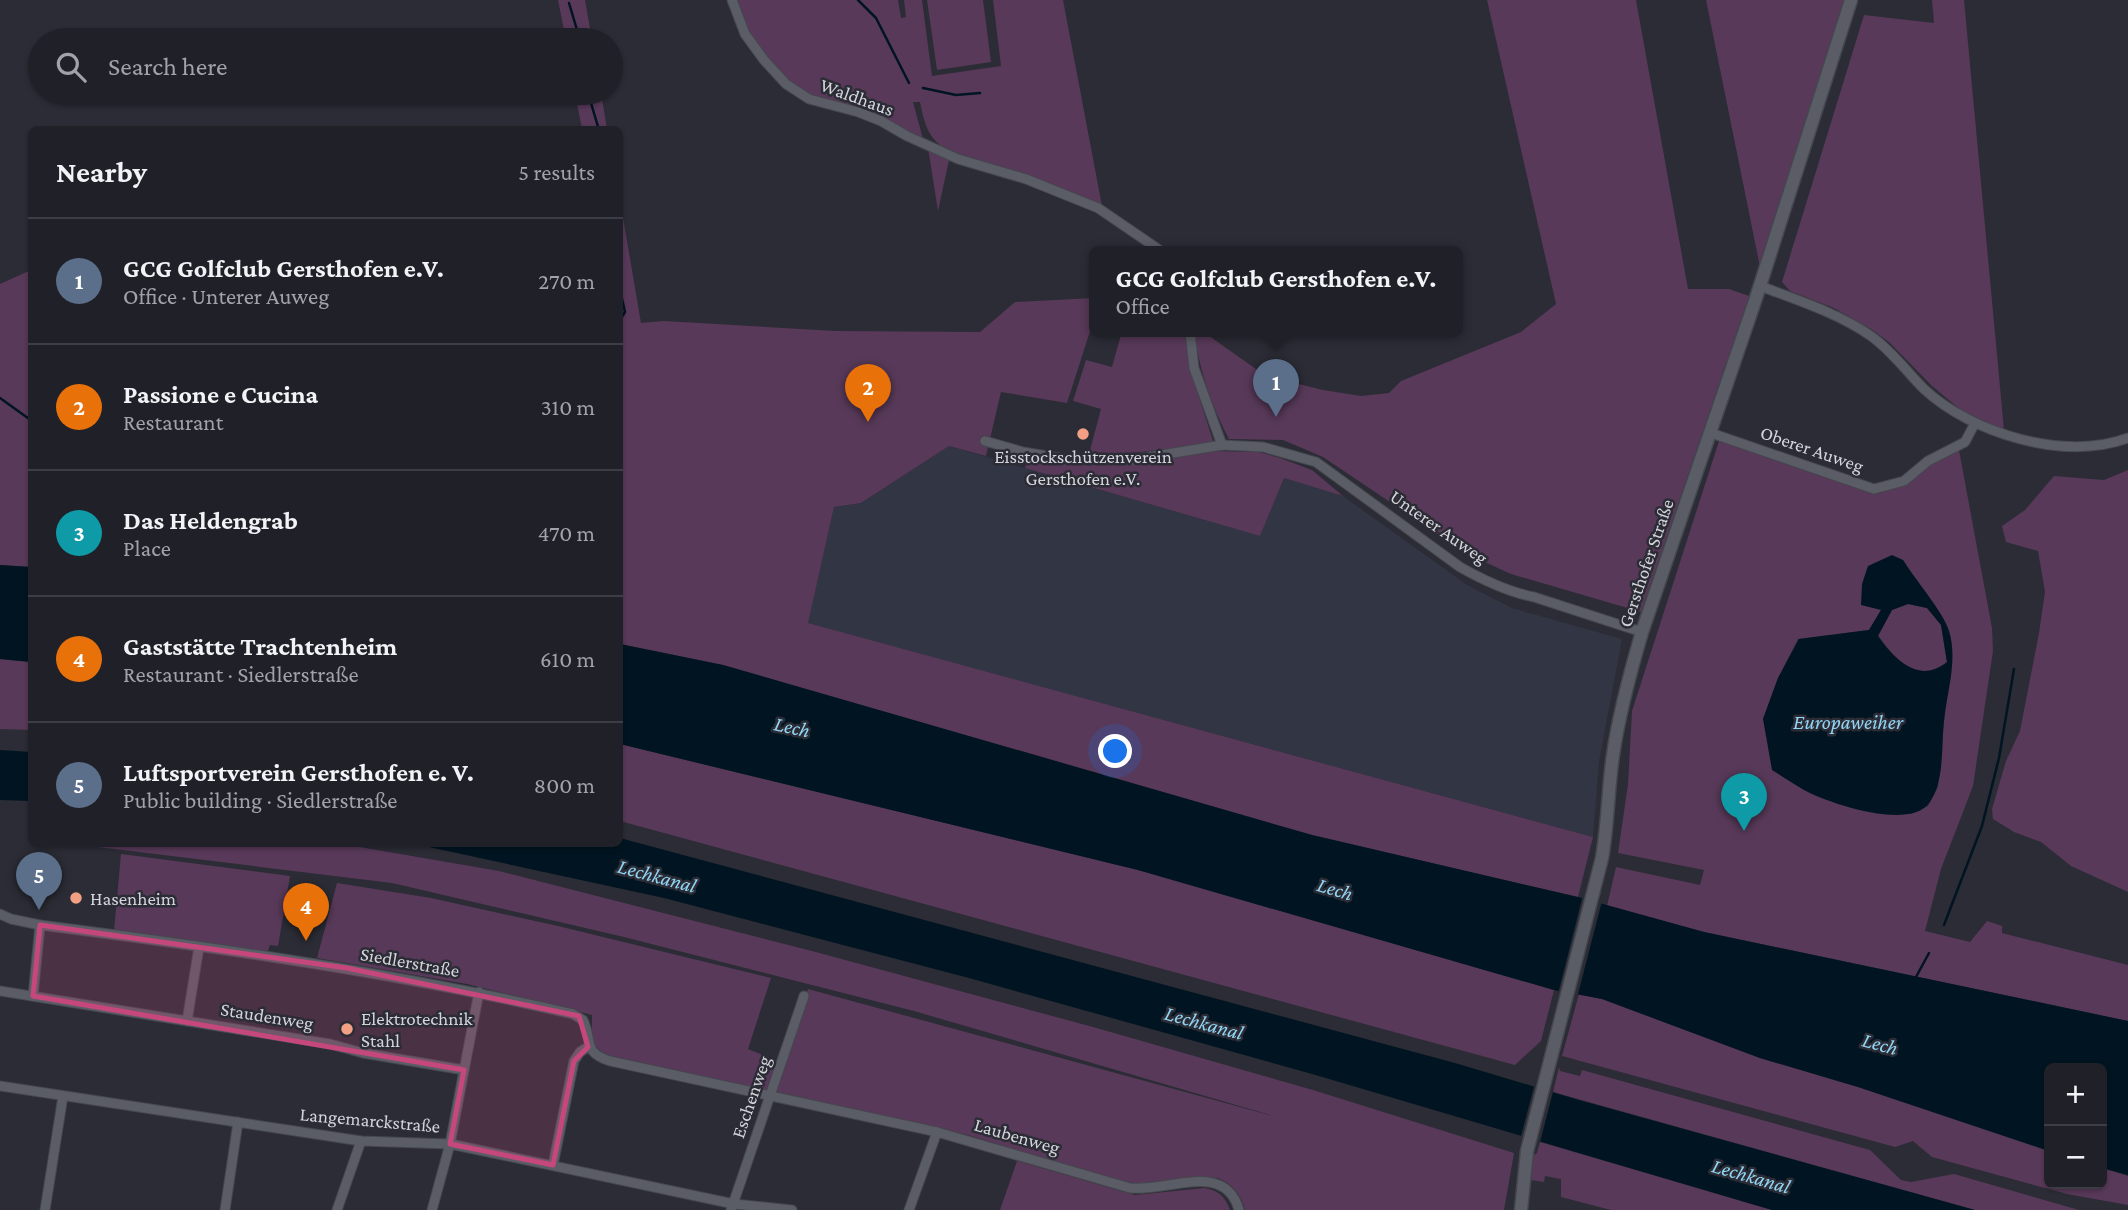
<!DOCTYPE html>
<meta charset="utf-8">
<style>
body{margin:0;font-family:"Crimson Pro",serif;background:#282930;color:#f1f3f6}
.controls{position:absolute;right:21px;bottom:21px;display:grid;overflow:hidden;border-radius:10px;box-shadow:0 2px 5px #0004}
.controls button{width:63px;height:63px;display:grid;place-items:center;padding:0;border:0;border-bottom:2px solid #3d3e45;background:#202128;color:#f1f3f6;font:35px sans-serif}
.you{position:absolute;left:1116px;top:752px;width:24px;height:24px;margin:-18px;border:5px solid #fff;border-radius:50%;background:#1a73e8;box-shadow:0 0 0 10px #1a73e833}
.badge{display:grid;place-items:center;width:46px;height:46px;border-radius:50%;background:#8bbbb9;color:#fff;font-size:23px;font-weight:700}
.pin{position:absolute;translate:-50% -58px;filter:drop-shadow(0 2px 4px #0008)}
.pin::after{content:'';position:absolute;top:37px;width:24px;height:21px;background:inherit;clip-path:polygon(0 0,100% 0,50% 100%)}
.popup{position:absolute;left:1089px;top:246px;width:374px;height:91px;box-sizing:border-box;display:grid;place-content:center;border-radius:10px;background:#202128;filter:drop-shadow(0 2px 5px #0005);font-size:23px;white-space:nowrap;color:#a2a3a8}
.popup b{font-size:26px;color:#f1f3f6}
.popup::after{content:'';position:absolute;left:50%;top:100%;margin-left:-14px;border:14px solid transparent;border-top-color:#202128}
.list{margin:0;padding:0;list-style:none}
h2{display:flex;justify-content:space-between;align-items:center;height:91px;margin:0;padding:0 28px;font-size:30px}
h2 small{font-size:23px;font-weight:400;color:#a2a3a8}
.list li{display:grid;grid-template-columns:46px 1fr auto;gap:21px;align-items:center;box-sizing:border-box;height:126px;padding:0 28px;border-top:2px solid #3d3e45}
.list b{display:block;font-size:26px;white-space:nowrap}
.list p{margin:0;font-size:23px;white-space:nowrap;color:#a2a3a8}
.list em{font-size:23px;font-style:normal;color:#a2a3a8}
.icon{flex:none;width:38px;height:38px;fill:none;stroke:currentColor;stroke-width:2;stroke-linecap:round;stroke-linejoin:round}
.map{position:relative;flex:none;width:2128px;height:1210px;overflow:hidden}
.search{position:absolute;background:#202128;box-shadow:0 2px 5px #0004;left:28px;top:28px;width:595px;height:77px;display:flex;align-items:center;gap:18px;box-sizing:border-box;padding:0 24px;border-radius:38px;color:#a2a3a8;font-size:26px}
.panel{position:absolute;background:#202128;box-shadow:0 2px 5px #0004;left:28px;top:126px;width:595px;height:721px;border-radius:10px}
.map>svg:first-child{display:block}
.built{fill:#323543}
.green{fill:#583959;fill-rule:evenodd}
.water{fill:#001521;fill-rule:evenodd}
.pier{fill:#2b2c35}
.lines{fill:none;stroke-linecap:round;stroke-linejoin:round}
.stream{stroke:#001521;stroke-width:2.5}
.minor-casing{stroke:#45474e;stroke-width:11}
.secondary-casing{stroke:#45474e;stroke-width:15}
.minor{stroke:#5b5d66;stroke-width:9}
.secondary{stroke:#5b5d66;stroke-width:12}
.marked{fill:#c6477b;fill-opacity:0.2;stroke:#c6477b;stroke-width:5;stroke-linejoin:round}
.poi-dot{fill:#f39f84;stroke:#2b2c35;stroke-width:2.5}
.labels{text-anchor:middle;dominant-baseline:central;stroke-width:5;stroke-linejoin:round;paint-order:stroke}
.street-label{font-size:19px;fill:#d4d5db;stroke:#2b2c35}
.poi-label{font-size:19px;fill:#d4d5db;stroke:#2b2c35;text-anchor:start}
.water-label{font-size:21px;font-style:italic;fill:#91d5f4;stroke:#2b2c35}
</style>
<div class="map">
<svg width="2128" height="1210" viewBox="0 0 2128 1210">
<rect width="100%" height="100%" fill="#2b2c35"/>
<!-- built -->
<path class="built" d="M949,446L1260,536L1284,478L1343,496L1467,585L1512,608L1622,639L1599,762L1593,837L807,623L834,507L861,503Z"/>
<!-- green -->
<g class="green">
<path d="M558,0H585L592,40H566Z"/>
<path d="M735,0H898L901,18L906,17L904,0H922L932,76L1001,66L993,0H1063L1102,206L959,157C931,142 926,133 920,102H913L923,139L809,96L787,81L746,30Z"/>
<path d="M927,0H983L991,62L937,70Z"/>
<path d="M1487,0H1636L1688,289H1729L1749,296L1641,612L1511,574L1487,563L1436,533L1323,457L1283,440L1229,439C1210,402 1200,372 1194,331H1202L1266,376L1323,390L1361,396L1389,393L1401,381L1521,332L1556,304Z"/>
<path d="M1706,0H1845L1760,267Z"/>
<path d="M1932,0H1964L2004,430L1962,411L1932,386L1890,343L1874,331L1834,308L1790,291L1782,282L1864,15L1934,23Z"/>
<path d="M575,93H601L607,129H582Z"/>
<path d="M928,148L949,160L938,211Z"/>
<path d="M620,200L641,323L664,321L835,331L980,332L1015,302L1094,298V324L1092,325L1067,403L1001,392L986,456L949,446L861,503L834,507L808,623L1593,837L1578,897L1312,835L723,665L620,644Z"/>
<path d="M31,270V567L0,565V284Z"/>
<path d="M1122,331H1186L1190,369L1214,444L1131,453L1089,454L1101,409L1073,401L1086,360L1112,367Z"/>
<path d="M1720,438L1879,491L1930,462L1959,450L1992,628L1993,651L1973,786L1941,869L1925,931L1970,942L1987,921L2002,926V933L2128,965V1021L1704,932L1607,906L1616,867L1700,885L1704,870L1618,853L1628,784L1632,711ZM1903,560L1948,628L1951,675L1946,700L1938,787L1928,806L1911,814H1890L1763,719L1778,678L1798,639L1869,630L1881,610Z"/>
<path d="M1212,451L1259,452L1280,458L1312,470L1343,496L1284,478L1260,536L1025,468L1027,459L1064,464H1129Z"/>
<path d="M2128,470V892L2071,866L2041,842L2014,832L1993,819L1992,809L2006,761L2020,731L2039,633L2045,592L2038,551L2006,542L2002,526L2025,510L2054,476L2104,480Z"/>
<path d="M1908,604L1927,608L1941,625L1947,662C1919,685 1894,659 1878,635L1892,610Z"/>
<path d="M0,659L31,662V730L0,729Z"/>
<path d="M620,744L1138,870L1554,990L1541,1041L1515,1065L620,821Z"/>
<path d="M73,844H342L499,871L812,951L1093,1027L1313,1090L1514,1153L1504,1210H1245C1241,1195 1233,1184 1218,1178L1140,1185L1123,1183L968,1135L611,1056C589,1049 592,1034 592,1015L467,984L317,958L337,883L431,898L558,926L771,978L748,1049L783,1063L808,989L1277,1117L914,1011L624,937L392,883Z"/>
<path d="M121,854L290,876L278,946L270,945L268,951L259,950L114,931Z"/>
<path d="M1579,994L1602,999L1760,1058L1858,1087L2049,1151V1184H2102V1168L2128,1176V1205L2067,1194L1932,1157L1913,1141L1895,1147L1562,1056Z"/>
<path d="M1559,1067L1560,1071L1580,1076L1582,1070L1870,1150L1901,1180L1911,1182L1954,1174L2079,1210H1975L1553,1092Z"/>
<path d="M1540,1142L1772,1210H1611L1561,1197V1179L1545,1176L1544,1182L1531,1180L1532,1156L1537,1153Z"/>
<path d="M1017,1161L1135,1195L1204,1188C1218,1190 1225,1196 1230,1210H1000Z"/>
</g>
<!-- water -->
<g class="water">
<path d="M1892,555L1903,560C1914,578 1944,613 1949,631C1958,660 1947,691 1944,721C1941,746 1945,782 1929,803C1909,831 1828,803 1804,790C1793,784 1783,777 1772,770L1763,719L1778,678L1799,639L1869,630L1881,610L1861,605L1862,584L1868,566ZM1908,604L1927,608L1941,625L1947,662C1919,685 1894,659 1878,636L1892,610Z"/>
<path d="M0,565L31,567V662L0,659Z"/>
<path d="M620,644L723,665L1312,835L1578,897L1704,932L2128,1021V1175L2102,1168V1068H2049V1151L1858,1087L1760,1058L1602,999L1554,990L1138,870L620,744Z"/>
<path d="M0,750L31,752V801L0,800Z"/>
<path d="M620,838L1455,1063L1579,1100L1975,1210H1772L1319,1076L969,978L664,898L415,844H620Z"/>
</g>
<!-- pier -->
<g class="pier">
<path d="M1583,895L1602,901L1577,998L1558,994Z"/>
<path d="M1535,1083L1554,1088L1539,1146L1520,1140Z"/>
</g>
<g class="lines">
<!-- stream -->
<g class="stream">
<path d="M858,0L876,18L909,83"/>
<path d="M569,3L580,40"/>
<path d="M923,88L956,95L980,93"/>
<path d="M588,93L599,130"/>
<path d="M620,290L625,312L620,320"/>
<path d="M0,398L32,421"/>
<path d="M1944,925L1982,826L1999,758L2014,669"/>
<path d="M1916,977L1929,953"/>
</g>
<defs>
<g id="minor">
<path d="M732,0L745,34L764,60L786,84L809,99L858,112L881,121L907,136L958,159L1026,179L1098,208L1161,251"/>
<path d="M1760,286C1797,300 1838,313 1871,336C1892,351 1906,371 1924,389C1971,433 2065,462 2128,438"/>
<path d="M1190,331L1194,368L1222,445"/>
<path d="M1711,433L1874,489L1904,481L1928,461L1965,442L1975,423"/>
<path d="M985,441L1023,452L1065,459L1131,460L1222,445L1263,447L1316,462L1460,567C1483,580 1508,592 1534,597L1642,632"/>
<path d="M0,914L11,919L40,925C219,948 398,973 573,1014L583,1020C593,1041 582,1052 610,1061L937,1132L1130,1188C1168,1192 1225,1160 1239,1210"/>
<path d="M0,991L330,1044L363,1053L464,1070"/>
<path d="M33,996L40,925"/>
<path d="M187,1021L199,947"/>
<path d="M0,1086L361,1141L450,1144L734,1204L792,1210"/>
<path d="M553,1165L574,1061L580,1052L588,1047"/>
<path d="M45,1210L63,1096"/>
<path d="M225,1210L238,1122"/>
<path d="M337,1210L361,1141"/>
<path d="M432,1210L450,1144L479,992"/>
<path d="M731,1210L804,996"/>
<path d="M909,1210L937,1132"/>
</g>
<path id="secondary" d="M1521,1210L1527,1151L1602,858C1608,824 1608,789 1613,755C1619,713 1630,673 1642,632L1757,295L1851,0"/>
</defs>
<!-- minor casing -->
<use href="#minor" class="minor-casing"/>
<!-- secondary casing -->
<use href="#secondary" class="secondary-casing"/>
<!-- minor -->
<use href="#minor" class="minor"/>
<!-- secondary -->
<use href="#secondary" class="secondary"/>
</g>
<!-- marked area -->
<path class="marked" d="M40,925L347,968L579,1016L588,1047L574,1061L553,1165L450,1144L464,1070L33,996Z"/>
<!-- markers -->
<g class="poi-dot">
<circle cx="1083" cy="434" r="7"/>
<circle cx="76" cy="898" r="7"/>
<circle cx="347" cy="1029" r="7"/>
</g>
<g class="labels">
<!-- street labels -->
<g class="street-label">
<text transform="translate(857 97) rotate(20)">Waldhaus</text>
<text transform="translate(1812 449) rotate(19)">Oberer Auweg</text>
<text transform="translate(1439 527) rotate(35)">Unterer Auweg</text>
<text transform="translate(1646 563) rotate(-71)">Gersthofer Straße</text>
<text transform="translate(410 962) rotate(10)">Siedlerstraße</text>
<text transform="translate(267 1016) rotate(9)">Staudenweg</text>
<text transform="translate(751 1097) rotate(-71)">Eschenweg</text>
<text transform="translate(370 1120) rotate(5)">Langemarckstraße</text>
<text transform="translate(1017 1136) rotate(16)">Laubenweg</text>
</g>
<!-- poi labels -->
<g class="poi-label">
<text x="1083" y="456" text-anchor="middle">Eisstockschützenverein<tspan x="1083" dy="22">Gersthofen e.V.</tspan></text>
<text x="90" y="898">Hasenheim</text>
<text x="361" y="1018">Elektrotechnik<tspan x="361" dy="22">Stahl</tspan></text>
</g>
<!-- water labels -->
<g class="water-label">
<text x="1848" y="722">Europaweiher</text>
<text transform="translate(792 727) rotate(12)">Lech</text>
<text transform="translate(657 876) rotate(15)">Lechkanal</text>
<text transform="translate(1335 889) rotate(17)">Lech</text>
<text transform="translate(1204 1023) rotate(15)">Lechkanal</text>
<text transform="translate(1880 1044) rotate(15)">Lech</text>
<text transform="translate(1751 1176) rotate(16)">Lechkanal</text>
</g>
</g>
</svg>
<div class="controls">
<button>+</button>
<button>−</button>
</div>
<div class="you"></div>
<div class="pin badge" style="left:1276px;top:417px;background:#5c6f8a">1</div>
<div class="popup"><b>GCG Golfclub Gersthofen e.V.</b>Office</div>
<div class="pin badge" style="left:868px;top:422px;background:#e8710a">2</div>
<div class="pin badge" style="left:1744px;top:831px;background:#0f9aa8">3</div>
<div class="pin badge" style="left:306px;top:941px;background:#e8710a">4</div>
<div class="pin badge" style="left:39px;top:910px;background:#5c6f8a">5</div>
<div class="search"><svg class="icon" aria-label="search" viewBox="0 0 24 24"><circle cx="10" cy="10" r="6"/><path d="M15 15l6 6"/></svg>Search here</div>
<section class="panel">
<h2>Nearby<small>5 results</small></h2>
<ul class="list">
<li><span class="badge" style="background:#5c6f8a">1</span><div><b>GCG Golfclub Gersthofen e.V.</b><p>Office · Unterer Auweg</p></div><em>270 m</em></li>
<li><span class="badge" style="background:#e8710a">2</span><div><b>Passione e Cucina</b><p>Restaurant</p></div><em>310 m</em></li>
<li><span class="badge" style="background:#0f9aa8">3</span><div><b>Das Heldengrab</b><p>Place</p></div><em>470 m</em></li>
<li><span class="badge" style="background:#e8710a">4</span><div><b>Gaststätte Trachtenheim</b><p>Restaurant · Siedlerstraße</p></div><em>610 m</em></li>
<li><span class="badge" style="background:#5c6f8a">5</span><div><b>Luftsportverein Gersthofen e. V.</b><p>Public building · Siedlerstraße</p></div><em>800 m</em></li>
</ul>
</section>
</div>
